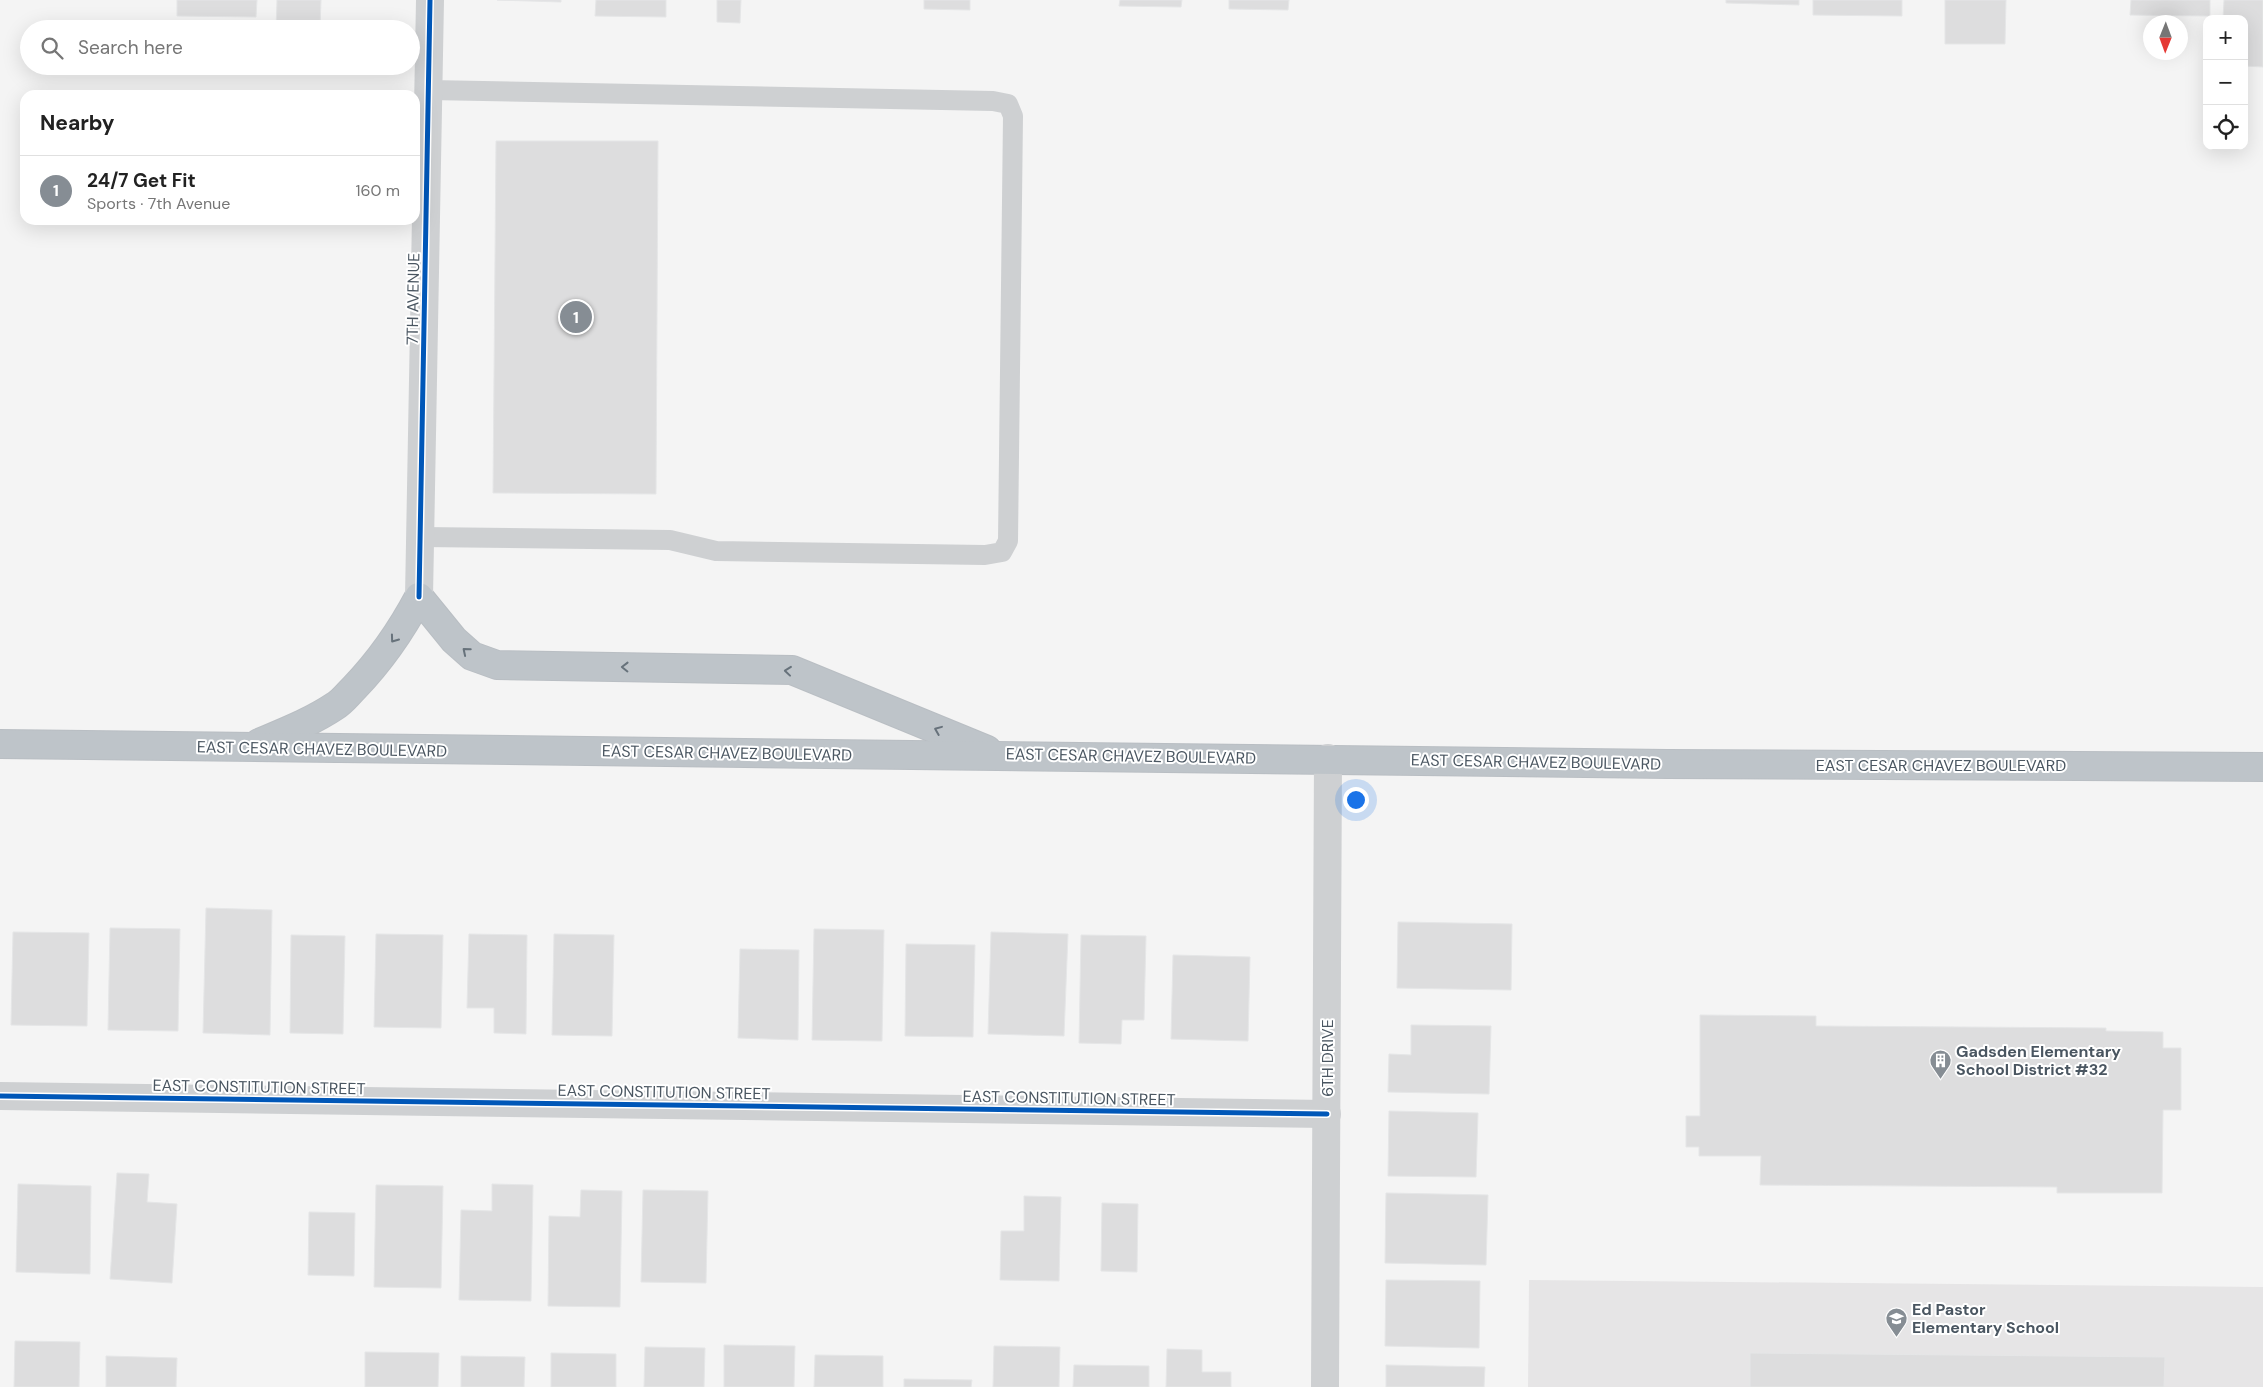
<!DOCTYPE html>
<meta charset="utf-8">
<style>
body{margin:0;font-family:"DM Sans",sans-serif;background:#f6f6f6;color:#222}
.controls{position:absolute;right:15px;top:15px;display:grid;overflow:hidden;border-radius:10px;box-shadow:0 5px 20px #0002}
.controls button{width:45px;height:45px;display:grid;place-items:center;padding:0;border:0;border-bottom:1px solid #e0e0e0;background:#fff;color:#222;font:25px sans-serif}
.compass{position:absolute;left:2143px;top:15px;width:45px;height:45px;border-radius:50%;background:#fff;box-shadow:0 5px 20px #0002;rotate:181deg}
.you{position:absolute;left:1355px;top:799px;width:18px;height:18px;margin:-12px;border:4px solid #fff;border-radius:50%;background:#1a73e8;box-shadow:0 0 0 8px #1a73e833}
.badge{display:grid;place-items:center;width:32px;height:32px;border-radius:50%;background:#868d94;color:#fff;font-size:16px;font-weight:700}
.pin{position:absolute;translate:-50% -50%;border:2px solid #fff;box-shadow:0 1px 5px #0006}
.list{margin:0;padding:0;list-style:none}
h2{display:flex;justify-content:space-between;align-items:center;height:65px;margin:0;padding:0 20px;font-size:21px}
h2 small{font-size:16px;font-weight:400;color:#767676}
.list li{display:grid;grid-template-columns:32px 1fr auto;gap:15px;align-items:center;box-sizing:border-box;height:70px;padding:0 20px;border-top:1px solid #e0e0e0}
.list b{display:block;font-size:19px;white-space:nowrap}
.list p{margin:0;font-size:16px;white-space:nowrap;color:#767676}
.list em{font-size:16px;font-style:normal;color:#767676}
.icon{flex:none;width:28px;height:28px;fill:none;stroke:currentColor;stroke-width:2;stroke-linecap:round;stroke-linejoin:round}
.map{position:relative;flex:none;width:2263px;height:1387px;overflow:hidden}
.search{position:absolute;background:#fff;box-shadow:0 5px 20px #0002;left:20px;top:20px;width:400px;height:55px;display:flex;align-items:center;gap:12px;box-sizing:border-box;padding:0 18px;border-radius:28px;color:#767676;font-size:19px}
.panel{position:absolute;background:#fff;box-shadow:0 5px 20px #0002;left:20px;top:90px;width:400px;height:135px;border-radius:15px}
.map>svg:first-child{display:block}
.education{fill:#e6e5e6}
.building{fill:#ddddde;stroke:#e5e6e7}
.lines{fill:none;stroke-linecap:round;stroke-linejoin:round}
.highway-casing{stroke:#b9bec3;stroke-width:30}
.lane{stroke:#ced0d2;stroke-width:20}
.street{stroke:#ced0d2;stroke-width:28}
.highway{stroke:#bec4c9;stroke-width:28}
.cycleway-casing{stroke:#fff;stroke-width:8}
.cycleway{stroke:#0057b8;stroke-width:5}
.oneway{stroke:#67727b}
.labels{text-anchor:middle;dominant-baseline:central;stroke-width:4;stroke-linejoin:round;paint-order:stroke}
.street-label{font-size:16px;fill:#4a5661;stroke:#fff}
.poi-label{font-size:16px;font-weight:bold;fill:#4a5661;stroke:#fff;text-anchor:start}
</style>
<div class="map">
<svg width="2263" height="1387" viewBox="0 0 2263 1387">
<rect width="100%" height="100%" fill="#f4f4f4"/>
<!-- education -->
<path class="education" d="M1529,1280L2263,1287V1387H1528Z"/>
<!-- building -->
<g class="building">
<path d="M177,0H257L256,17L177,16Z"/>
<path d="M277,0H321L320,29H276Z"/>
<path d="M497,0H561V2Z"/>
<path d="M596,0H666V17L595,16Z"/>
<path d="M717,0H741L740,23L717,22Z"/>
<path d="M924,0H970V10L924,9Z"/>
<path d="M1120,0H1182L1181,7L1119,6Z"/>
<path d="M1229,0H1289L1288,10L1229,9Z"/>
<path d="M1726,0H1799V5L1726,3Z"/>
<path d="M1813,0H1902V16L1813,15Z"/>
<path d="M1945,0H2006L2005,44H1945Z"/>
<path d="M2131,0H2210V16L2130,15Z"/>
<path d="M2224,0H2263V67L2244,66V19H2223Z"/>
<path d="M496,141H658L656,494L493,493Z"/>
<path d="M206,908L272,910L270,1035L203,1033Z"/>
<path d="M1398,922L1512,924L1511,990L1397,988Z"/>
<path d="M110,928L180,929L178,1031L108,1030Z"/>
<path d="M814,929L884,930L882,1041L812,1040Z"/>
<path d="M13,932L89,933L87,1026L11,1025Z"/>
<path d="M991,932L1068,934L1064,1036L988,1034Z"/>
<path d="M376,934L443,935L441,1028L374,1027Z"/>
<path d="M469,934L527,935L526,1034L494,1033V1008H467Z"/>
<path d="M554,934L614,935L612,1036L552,1035Z"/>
<path d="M291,935L345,936L343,1034L290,1033Z"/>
<path d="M1081,935L1146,936L1144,1020H1122L1121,1044L1079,1043Z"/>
<path d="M906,944L975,945L973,1037L905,1036Z"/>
<path d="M740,949L799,950L798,1040L738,1038Z"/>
<path d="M1173,955L1250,957L1248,1041L1171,1039Z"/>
<path d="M1700,1015L1816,1016V1026L2106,1028V1031L2163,1032V1048H2181V1110H2163L2162,1193H2057V1187L1760,1185L1761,1156H1699V1147H1686V1116H1700Z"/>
<path d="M1411,1025L1491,1026L1489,1094L1388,1092L1389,1054L1411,1055Z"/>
<path d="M1389,1111L1478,1113L1476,1177L1388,1176Z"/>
<path d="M117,1173L149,1174L147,1202L177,1204L172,1283L110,1279Z"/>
<path d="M18,1184L91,1186L90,1274L16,1272Z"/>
<path d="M492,1184L533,1185L531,1301L459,1300L461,1210L492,1211Z"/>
<path d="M376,1185L443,1186L441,1288L374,1287Z"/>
<path d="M581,1190L622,1191L620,1307L548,1306L549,1216L580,1217Z"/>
<path d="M643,1190L708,1191L706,1283L641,1282Z"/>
<path d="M1386,1193L1488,1195L1486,1265L1385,1263Z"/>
<path d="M1024,1196L1061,1197L1059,1281L1000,1280L1001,1231H1024Z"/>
<path d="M1102,1203L1138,1204L1137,1272L1101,1271Z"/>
<path d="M309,1212L355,1213L354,1276L308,1275Z"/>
<path d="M1386,1280L1480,1281L1479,1348L1385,1346Z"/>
<path d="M15,1341L80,1342L79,1387H14Z"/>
<path d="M724,1345L795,1346L794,1387H724Z"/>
<path d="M994,1346L1060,1347L1059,1387H993Z"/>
<path d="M645,1347L705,1348L704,1387H644Z"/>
<path d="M1167,1349L1202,1350V1372H1231V1387H1166Z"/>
<path d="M365,1352L439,1353L438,1387H365Z"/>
<path d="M551,1353L616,1354V1387H551Z"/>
<path d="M1750,1353L2165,1357L2164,1387H1750Z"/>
<path d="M815,1355L883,1356V1387H814Z"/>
<path d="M106,1356L177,1358L176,1387H106Z"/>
<path d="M461,1356L525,1357L524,1387H461Z"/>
<path d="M1074,1365L1149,1366V1387H1073Z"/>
<path d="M1386,1365L1485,1367L1484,1387H1386Z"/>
<path d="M904,1379L972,1380L971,1387H904Z"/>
</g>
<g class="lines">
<defs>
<g id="highway">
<path d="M259,743C285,732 311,722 335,706C342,702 348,694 354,688C380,661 401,631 419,597L454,640L472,656L497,665L792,670L987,750"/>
<path d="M0,744L1667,764L2263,767"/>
</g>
</defs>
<!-- highway casing -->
<use href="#highway" class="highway-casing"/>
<!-- lane -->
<path class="lane" d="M422,537L670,540L716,551L985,555L1002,552L1008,541L1013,116L1008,104L993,101L429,90"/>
<!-- street -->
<g class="street">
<path d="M419,597L430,0"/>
<path d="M0,1096L1327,1114"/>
<path d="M1325,1387L1328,758"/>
</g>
<!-- highway -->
<use href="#highway" class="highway"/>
<defs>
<g id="cycleway">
<path d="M419,597L430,0"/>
<path d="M0,1096L1327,1114"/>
</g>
</defs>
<!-- cycleway casing -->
<use href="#cycleway" class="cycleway-casing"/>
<!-- cycleway -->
<use href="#cycleway" class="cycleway"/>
</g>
<!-- one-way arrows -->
<defs><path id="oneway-chevron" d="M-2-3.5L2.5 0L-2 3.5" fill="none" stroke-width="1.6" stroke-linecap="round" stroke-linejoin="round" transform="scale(1.25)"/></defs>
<g class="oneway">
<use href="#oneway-chevron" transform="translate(394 639) rotate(126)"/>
<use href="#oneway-chevron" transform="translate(466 651) rotate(-140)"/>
<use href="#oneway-chevron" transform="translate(625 667) rotate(-179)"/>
<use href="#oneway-chevron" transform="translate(788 671) rotate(-174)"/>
<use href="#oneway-chevron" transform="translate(938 730) rotate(-158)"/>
</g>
<!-- icons -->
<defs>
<symbol id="building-pin" viewBox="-11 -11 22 30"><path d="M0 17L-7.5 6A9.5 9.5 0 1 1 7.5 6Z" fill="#868d94" stroke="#fff"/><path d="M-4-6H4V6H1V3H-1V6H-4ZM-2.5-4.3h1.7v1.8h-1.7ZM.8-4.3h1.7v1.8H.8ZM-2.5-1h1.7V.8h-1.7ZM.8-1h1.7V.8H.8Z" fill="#fff"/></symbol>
<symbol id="school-pin" viewBox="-11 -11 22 30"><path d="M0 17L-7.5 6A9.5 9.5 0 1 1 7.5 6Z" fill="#868d94" stroke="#fff"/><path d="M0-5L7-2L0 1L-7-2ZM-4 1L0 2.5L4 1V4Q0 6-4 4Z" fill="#fff"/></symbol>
</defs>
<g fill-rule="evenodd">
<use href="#building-pin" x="1928" y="1048" width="25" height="34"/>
<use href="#school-pin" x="1884" y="1306" width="25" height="34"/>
</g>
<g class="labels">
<!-- street labels -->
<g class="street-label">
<text transform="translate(413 299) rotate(-89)">7TH AVENUE</text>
<text transform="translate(322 749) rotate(1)">EAST CESAR CHAVEZ BOULEVARD</text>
<text transform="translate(727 753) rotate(1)">EAST CESAR CHAVEZ BOULEVARD</text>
<text transform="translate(1131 756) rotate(1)">EAST CESAR CHAVEZ BOULEVARD</text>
<text transform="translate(1536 762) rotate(1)">EAST CESAR CHAVEZ BOULEVARD</text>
<text x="1941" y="765">EAST CESAR CHAVEZ BOULEVARD</text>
<text transform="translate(1327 1058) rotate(-90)">6TH DRIVE</text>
<text transform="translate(259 1087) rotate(1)">EAST CONSTITUTION STREET</text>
<text transform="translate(664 1092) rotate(1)">EAST CONSTITUTION STREET</text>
<text transform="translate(1069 1098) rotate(1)">EAST CONSTITUTION STREET</text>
</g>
<!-- poi labels -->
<g class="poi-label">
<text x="1956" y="1051">Gadsden Elementary<tspan x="1956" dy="18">School District #32</tspan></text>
<text x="1912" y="1309">Ed Pastor<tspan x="1912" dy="18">Elementary School</tspan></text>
</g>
</g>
</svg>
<div class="controls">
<button>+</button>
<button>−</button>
<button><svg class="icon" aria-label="locate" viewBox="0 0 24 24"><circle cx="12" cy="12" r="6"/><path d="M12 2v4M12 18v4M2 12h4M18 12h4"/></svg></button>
</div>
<svg class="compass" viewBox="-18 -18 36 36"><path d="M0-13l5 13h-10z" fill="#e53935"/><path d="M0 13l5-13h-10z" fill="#767676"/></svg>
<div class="you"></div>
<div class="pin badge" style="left:576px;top:317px">1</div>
<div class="search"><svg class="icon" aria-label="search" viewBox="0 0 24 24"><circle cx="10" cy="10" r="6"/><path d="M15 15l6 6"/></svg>Search here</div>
<section class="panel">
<h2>Nearby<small></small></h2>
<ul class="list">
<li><span class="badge">1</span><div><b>24/7 Get Fit</b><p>Sports · 7th Avenue</p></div><em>160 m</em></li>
</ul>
</section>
</div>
